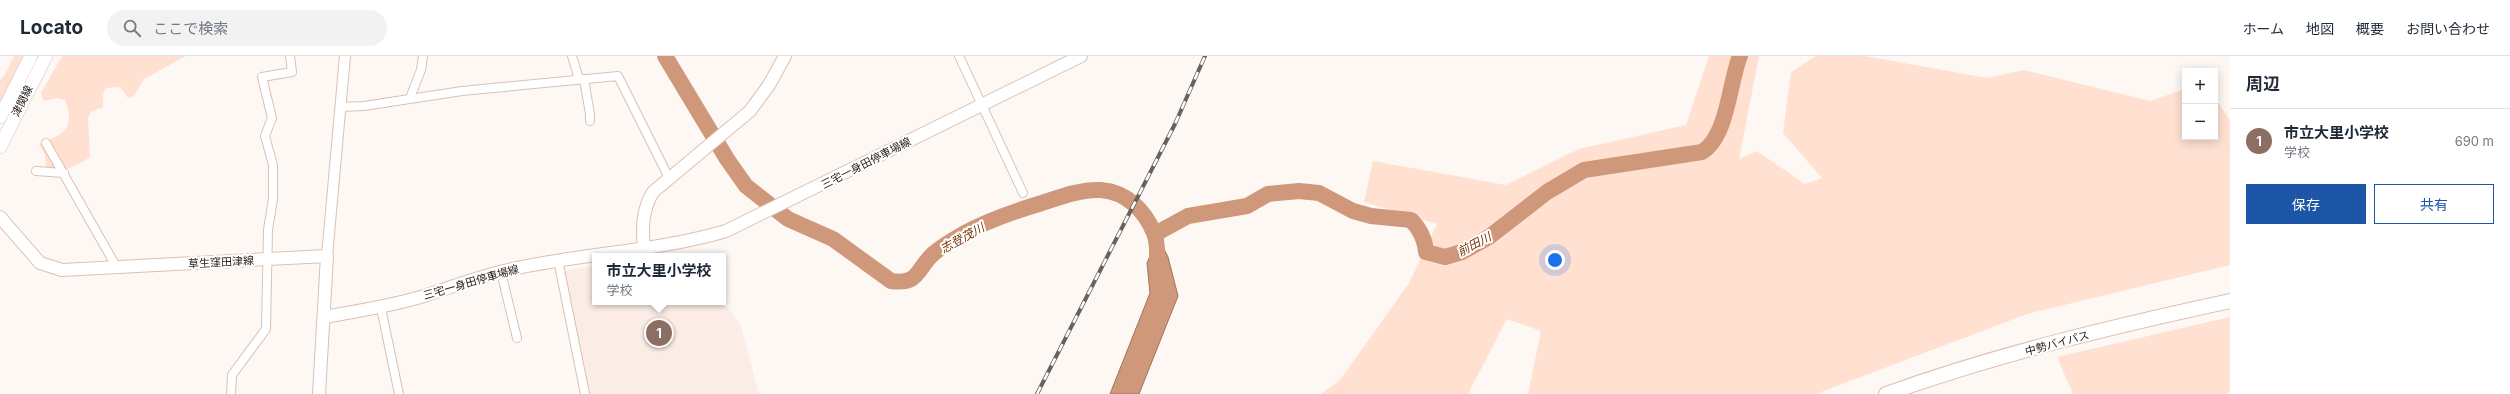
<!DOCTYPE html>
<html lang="ja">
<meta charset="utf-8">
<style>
body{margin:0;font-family:Inter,"Noto Sans JP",sans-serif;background:#f2f2f3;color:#1f2937}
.controls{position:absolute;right:12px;top:12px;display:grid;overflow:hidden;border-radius:0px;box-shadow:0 2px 10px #0003}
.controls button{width:36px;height:36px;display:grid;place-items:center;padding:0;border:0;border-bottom:1px solid #e0e1e3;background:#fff;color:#1f2937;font:20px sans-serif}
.you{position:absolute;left:1555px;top:204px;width:14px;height:14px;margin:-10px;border:3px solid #fff;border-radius:50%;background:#1a73e8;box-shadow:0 0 0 6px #1a73e833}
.badge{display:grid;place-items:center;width:26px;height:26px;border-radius:50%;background:#1d55a7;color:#fff;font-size:13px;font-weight:700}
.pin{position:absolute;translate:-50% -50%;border:2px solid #fff;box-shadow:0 1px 4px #0006}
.popup{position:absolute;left:592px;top:197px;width:134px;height:52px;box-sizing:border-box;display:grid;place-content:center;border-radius:0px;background:#fff;filter:drop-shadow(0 1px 3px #0005);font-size:13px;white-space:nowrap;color:#747a83}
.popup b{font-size:15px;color:#1f2937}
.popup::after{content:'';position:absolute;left:50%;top:100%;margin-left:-8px;border:8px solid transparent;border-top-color:#fff}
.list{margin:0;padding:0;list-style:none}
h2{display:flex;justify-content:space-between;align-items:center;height:52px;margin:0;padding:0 16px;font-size:17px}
h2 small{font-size:13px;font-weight:400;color:#747a83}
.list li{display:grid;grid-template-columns:26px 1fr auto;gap:12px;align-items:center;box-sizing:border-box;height:64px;padding:0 16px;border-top:1px solid #e0e1e3}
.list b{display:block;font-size:15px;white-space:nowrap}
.list p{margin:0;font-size:13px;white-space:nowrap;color:#747a83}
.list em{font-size:13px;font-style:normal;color:#747a83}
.actions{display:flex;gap:8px;padding:12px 16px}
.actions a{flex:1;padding:9px 0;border:1px solid #1d55a7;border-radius:0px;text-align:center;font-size:14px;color:#1d55a7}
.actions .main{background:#1d55a7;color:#fff}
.icon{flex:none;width:22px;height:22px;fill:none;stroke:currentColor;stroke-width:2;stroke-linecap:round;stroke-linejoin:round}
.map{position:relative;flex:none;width:2230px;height:338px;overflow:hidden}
header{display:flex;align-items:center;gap:24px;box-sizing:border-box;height:56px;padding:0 20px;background:#fff;border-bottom:1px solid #e0e1e3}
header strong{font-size:19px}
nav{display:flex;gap:22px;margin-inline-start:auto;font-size:14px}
.search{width:280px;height:36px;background:#f2f2f3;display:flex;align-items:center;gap:10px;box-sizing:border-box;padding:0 14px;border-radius:22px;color:#747a83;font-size:15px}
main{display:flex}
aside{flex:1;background:#fff}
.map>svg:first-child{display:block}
.built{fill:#fbece5}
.green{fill:#ffe0d1}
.water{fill:#d0987a;stroke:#9d735c}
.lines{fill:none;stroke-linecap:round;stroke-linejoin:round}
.river{stroke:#d0987a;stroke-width:16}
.minor-casing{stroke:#dbc0b2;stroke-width:10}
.tertiary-casing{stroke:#dbc0b2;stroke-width:12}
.secondary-casing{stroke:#dbc0b2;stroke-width:14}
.primary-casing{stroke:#dbc0b2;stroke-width:14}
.trunk-casing{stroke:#dbc0b2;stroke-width:16}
.minor{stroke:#fff;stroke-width:8}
.tertiary{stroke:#fff;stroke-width:10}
.secondary{stroke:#fff;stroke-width:12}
.primary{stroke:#fff;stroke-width:13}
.trunk{stroke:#fff;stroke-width:14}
.rail-casing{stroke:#69615c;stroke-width:4}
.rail{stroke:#fff;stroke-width:2.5;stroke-dasharray:8;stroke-linecap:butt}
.labels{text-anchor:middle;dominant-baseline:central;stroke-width:4;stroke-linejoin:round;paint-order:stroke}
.street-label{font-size:11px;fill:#261c17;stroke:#fff}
.water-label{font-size:12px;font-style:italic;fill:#763200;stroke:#fff}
</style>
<header>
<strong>Locato</strong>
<div class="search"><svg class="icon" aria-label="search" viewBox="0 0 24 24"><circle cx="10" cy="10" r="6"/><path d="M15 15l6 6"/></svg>ここで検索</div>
<nav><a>ホーム</a><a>地図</a><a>概要</a><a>お問い合わせ</a></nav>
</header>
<main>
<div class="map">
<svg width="2230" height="338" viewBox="0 0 2230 338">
<rect width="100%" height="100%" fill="#fef8f5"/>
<!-- built -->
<path class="built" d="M595,210V246H723L741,270L759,338H587L563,215Z"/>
<!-- green -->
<g class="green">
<path d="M14,0H23L0,47V24L4,20Z"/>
<path d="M62,0H186L144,23L134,40L128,42L120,31L106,32L103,38V51L91,56L88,62L90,101C76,110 63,117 46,114L45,99L39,88C63,79 76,72 65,44L57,42L44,45L41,37Z"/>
<path d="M1709,0H1759L1739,103L1757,95L1805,128L1822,122L1783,77L1791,16L1816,0H1865L1987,22L2024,14L2150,45L2185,33V81H2215V42L2230,64V209L2027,258L1816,338H1528L1541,275L1507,263L1468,338H1321L1340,324L1409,227L1437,168L1364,146L1373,105L1506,129L1579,93L1686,69Z"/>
<path d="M2230,261V334L2227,338H2073L2057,301Z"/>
</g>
<!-- water -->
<path class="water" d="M1158,181L1168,201L1178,240L1139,338H1110L1150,237L1147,207Z"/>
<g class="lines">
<!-- river -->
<g class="river">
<path d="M665,0L727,103L746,130L788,163L833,183L891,225C919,229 916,214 933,198C942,190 953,184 963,178C988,164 1015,155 1042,147C1060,141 1081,133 1101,134C1127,136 1145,155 1154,177C1158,186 1157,198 1157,207"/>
<path d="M1155,178L1188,160L1247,150L1268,138L1299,135L1319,137L1353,155L1371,160L1411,164C1420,173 1425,182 1426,196L1445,201L1462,196L1489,181L1547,136L1584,114L1702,96C1728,80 1729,27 1740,0"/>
</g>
<defs>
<g id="minor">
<path d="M572,0L579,23"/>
<path d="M959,0L1023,137"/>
<path d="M584,23L590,58V65"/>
<path d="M410,42L421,14L423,0"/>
<path d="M340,51L364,50L462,35L618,20L669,122"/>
<path d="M46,87L117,212"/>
<path d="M36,115L64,117"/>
<path d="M558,204L585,338"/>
<path d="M501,216L517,282"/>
<path d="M381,252L399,338"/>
<path d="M231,338L232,319L266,273L268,174L273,143V109L265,80L272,62L262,21L292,16L290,0"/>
</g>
<path id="tertiary" d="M327,200L345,0"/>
<g id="secondary">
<path d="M0,161L40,207L62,214L327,200L319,338"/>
<path d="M644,193C642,173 642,154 653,136L750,55L769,29L785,0"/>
<path d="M324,261C358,255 391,250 424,240C452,231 480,220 508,214C581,197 655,196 726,175L1081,0"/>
</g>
<g id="primary">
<path d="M0,61L31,0"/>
<path d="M0,91L46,0"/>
</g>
<path id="trunk" d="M1886,338C1998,298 2114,270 2230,245"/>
</defs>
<!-- minor casing -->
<use href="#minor" class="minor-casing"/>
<!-- tertiary casing -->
<use href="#tertiary" class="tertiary-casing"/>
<!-- secondary casing -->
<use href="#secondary" class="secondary-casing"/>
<!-- primary casing -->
<use href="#primary" class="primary-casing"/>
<!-- trunk casing -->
<use href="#trunk" class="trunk-casing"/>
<!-- minor -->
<use href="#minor" class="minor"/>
<!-- tertiary -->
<use href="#tertiary" class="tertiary"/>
<!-- secondary -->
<use href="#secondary" class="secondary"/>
<!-- primary -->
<use href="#primary" class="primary"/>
<!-- trunk -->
<use href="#trunk" class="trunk"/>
<defs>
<path id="rail" d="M1037,338L1175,68L1205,0"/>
</defs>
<!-- rail casing -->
<use href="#rail" class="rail-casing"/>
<!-- rail -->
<use href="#rail" class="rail"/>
</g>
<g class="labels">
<!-- street labels -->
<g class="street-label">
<text transform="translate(22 45) rotate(-64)">津関線</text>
<text transform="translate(866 107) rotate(-27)">三宅一身田停車場線</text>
<text transform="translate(221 206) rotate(-3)">草生窪田津線</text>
<text transform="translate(471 226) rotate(-16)">三宅一身田停車場線</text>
<text transform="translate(2057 287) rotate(-15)">中勢バイパス</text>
</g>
<!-- water labels -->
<g class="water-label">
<text transform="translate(962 182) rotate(-29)">志登茂川</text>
<text transform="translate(1474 188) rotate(-28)">前田川</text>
</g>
</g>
</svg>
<div class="controls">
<button>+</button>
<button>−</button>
</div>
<div class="you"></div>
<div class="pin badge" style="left:659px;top:277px;background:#8d6e63">1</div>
<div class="popup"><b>市立大里小学校</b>学校</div>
</div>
<aside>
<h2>周辺<small></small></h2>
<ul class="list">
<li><span class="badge" style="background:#8d6e63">1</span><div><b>市立大里小学校</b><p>学校</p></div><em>690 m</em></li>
</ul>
<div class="actions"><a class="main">保存</a><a>共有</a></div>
</aside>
</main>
